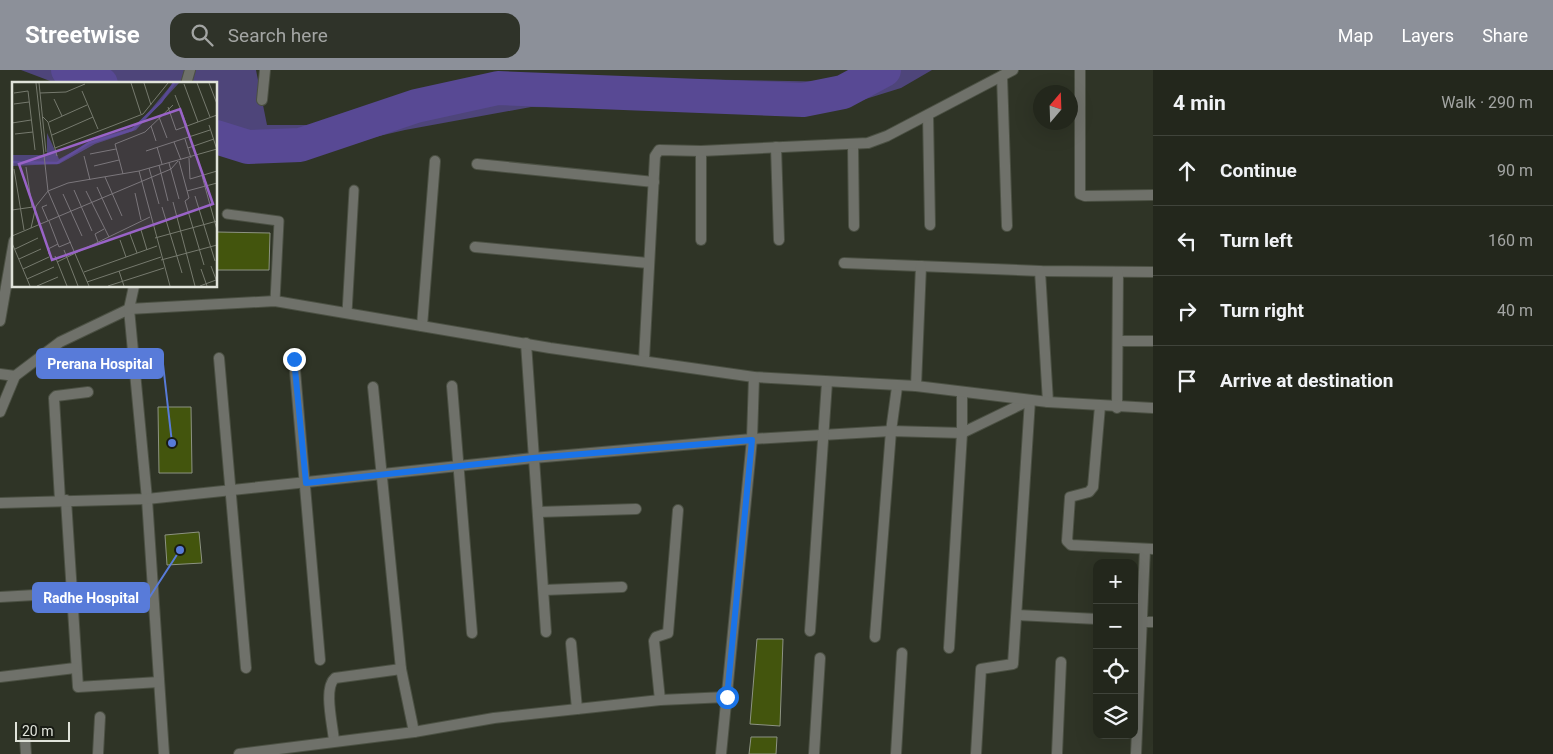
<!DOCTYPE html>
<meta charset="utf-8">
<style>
body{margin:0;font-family:Roboto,sans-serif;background:#2f3329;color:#f1f3f6}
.controls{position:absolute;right:15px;bottom:15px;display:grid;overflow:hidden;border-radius:10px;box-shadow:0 5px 20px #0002}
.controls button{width:45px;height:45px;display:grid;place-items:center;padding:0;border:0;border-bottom:1px solid #40443b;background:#23271c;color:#f1f3f6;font:25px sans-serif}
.compass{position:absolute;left:1033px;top:15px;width:45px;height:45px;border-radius:50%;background:#23271c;box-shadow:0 5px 20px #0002;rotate:19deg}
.scale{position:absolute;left:15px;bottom:12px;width:55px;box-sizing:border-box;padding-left:5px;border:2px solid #e0e3da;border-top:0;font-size:14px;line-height:18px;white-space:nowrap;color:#e0e3da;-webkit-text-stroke:4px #181b14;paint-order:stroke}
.stop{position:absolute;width:15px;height:15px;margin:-11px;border:4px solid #1a73e8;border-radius:50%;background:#fff}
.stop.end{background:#1a73e8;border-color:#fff;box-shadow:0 1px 5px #0008}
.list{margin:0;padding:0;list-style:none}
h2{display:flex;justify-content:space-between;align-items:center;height:65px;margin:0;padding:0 20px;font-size:21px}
h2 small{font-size:16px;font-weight:400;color:#a3a5a3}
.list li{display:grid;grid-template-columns:32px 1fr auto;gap:15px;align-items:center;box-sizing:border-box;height:70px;padding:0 20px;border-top:1px solid #40443b}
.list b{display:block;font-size:19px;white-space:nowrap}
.list em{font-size:16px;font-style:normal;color:#a3a5a3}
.icon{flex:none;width:28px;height:28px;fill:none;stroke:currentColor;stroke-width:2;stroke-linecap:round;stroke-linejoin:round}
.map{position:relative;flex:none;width:1153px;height:684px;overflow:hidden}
header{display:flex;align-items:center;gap:30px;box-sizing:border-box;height:70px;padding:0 25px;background:#8c9099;color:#fff}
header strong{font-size:24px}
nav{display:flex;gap:28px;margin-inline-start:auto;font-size:18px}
.search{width:350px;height:45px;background:#2f3329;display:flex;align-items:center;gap:12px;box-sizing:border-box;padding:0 18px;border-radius:15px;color:#a3a5a3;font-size:19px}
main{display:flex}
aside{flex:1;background:#23271c}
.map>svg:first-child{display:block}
.green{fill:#4e457a}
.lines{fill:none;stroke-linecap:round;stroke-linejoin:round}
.river{stroke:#584994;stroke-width:34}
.building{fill:#43550d;stroke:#8d9383}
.service-casing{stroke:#4b5043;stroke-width:11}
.minor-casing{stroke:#4b5043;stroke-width:12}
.tertiary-casing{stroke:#4b5043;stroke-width:12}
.service{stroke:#6f716a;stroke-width:9}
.minor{stroke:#6f716a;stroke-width:10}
.tertiary{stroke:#6f716a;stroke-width:10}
.route{stroke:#1a73e8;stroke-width:6}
.inset-river{fill:none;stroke:#584994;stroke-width:2.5}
.inset-road{fill:none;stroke:#767a6e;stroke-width:1}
.view{fill:#9963c7;fill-opacity:0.15;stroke:#9963c7;stroke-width:2.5}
.inset-edge{fill:none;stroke:#e0e3da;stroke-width:2.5}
.leader{fill:none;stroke:#587bd9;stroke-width:2}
.callout-dot{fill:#587bd9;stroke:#181b14;stroke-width:2}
.callout{fill:#587bd9;stroke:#587bd9;stroke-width:2}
.callout-label{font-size:14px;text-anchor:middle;font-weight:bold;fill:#fff}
</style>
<header>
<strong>Streetwise</strong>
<div class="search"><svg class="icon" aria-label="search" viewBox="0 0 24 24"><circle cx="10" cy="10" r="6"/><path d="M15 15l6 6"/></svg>Search here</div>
<nav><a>Map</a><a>Layers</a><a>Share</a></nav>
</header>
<main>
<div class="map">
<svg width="1153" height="684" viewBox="0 0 1153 684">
<rect width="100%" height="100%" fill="#2f3426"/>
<!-- green -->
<path class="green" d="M21,0H256L267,55H322L496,13L568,7L841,12L863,0H932L901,18L827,41L531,37L405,60L310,82L257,85L216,75V14H58Z"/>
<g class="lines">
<!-- river -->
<g class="river">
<path d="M68,0L101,14"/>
<path d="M216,67L248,77L300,75L416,36L498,18L803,30L843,22L884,0"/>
</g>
</g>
<!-- building -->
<g class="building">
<path d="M216,147L217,162L270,163L269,200H216Z"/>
<path d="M158,337H191L192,403H159Z"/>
<path d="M199,462L202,493L167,495L165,465Z"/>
<path d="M757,569H783L780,656L750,654Z"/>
<path d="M751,667H777L776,684H749Z"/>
</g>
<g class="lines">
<defs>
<g id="service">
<path d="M227,144L279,151L275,231"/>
<path d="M347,243L354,120"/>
</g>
<g id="minor">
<path d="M1080,0V124L1085,126L1153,125"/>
<path d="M1002,6L1007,156"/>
<path d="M262,30L265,0"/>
<path d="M928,45L930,155"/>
<path d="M853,75L854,156"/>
<path d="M776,77L779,170"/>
<path d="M701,81V170"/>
<path d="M477,94L654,112"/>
<path d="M475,177L648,193"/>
<path d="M844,193L1040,201L1153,202"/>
<path d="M1040,201L1048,332"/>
<path d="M0,251L14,171"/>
<path d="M422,256L435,91"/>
<path d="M1118,271H1153"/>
<path d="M526,273L546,562"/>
<path d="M219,288L246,598"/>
<path d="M294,289L320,590"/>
<path d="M644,290L655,86L659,80L701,81L868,73L887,66L1013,0"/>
<path d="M0,304L15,306"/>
<path d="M452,316L472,563"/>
<path d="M916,316L921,196"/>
<path d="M373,317L401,599L414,662"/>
<path d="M1100,336L1093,417L1089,422L1070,427L1067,471L1071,475L1153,479"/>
<path d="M1117,338L1118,202"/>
<path d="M0,342L15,306L60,272L129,239L147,429L164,684"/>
<path d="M60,430L54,328L56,326L88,322"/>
<path d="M66,430L78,617L159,612"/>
<path d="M0,433L147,429L533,388L752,369L891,361L962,363L1030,330"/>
<path d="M538,442L636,439"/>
<path d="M544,520L622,517"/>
<path d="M0,527L70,523"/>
<path d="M1017,545L1097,549"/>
<path d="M1134,552H1153"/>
<path d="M810,561L827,312"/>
<path d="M875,567L891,361L897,317"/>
<path d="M571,573L577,639"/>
<path d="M949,578L962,363V323"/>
<path d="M0,607L75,598"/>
<path d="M660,630L654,571L656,567L668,563L678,440"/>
<path d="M25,669L26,684"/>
<path d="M334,671C333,656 323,618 335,608L401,599"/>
<path d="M98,684L100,647"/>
<path d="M239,684L414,662L494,648L660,630L727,627"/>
<path d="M814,684L820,588"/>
<path d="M896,684L902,583"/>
<path d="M976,684L981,599L1013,594L1030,330"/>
<path d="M1057,684L1061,592"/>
<path d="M1136,684L1145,479"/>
</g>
<g id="tertiary">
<path d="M186,14L190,0"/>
<path d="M134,216L129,239L275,231L550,278L754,307L916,316L1048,332L1153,338"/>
<path d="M721,684L752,369L754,307"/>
</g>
</defs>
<!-- service casing -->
<use href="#service" class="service-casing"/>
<!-- minor casing -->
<use href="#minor" class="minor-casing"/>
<!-- tertiary casing -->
<use href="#tertiary" class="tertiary-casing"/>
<!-- service -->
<use href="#service" class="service"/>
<!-- minor -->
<use href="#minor" class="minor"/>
<!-- tertiary -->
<use href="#tertiary" class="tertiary"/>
</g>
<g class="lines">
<!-- route -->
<path class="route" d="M294,289L306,413L533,388L752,370L727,627"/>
</g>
<!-- overview -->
<g transform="translate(12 12)">
<rect width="205" height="205" fill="#2f3426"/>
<path d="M161,1H167L124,48L83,62L47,82L0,84V73H35V51L47,77L86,56L125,44Z" fill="#4e457a"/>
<path class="inset-river" d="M0,80L45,81L77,61L120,48L149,20L162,1"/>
<path class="inset-road" d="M24,1L36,109L77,204M27,1L34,70M119,1L129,32M132,1L139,23M185,1L198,35M197,1L205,22M172,2L186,40M70,9L86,47M2,11L16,9L23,68M28,11L54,10L73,2M163,13L175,44M42,17L50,34M2,22L17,20M156,25L164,48L205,33M31,35L36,40L45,74M147,35L155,56M37,40L75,23M0,41L19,38M197,43L205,68M139,44L144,59M3,52L21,50M40,53L81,35M173,57L179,76M162,60L169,78M145,65L150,82M43,66L131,32L156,1M176,66L202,57M134,69L198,48M78,72L104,67M72,74L78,98M177,76L178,97L205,89M167,79L177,116L173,119L192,183M157,81L167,117M147,83L156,119M82,84L107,78M14,85L20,125M137,86L147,122M2,87L12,148M127,89L158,204M111,92L103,62L133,50L161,23M190,94L205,148M93,95L110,134M85,105L100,138M62,108L80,149M74,109L97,155M175,109L205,101M123,111L129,138M51,112L70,154M183,114L203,179M161,120L183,204M35,123L30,125L36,139M150,125L170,191M0,128L21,125M37,139L47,165L59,160M19,146L24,124L36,109L56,101L127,89L205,67M129,148L135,168M118,152L125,171M0,154L159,87L166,79M143,156L205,139M108,158L114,175M86,160L83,152L92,147M0,161L18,204M3,167L26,156M52,168L66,204M37,172L36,167L46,162M43,174L55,204M7,177L29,167M149,178L205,163M45,180L138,135M199,184L205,200M11,187L37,175M189,187L195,204M107,189L112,204M72,190L145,164M15,197L42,185M75,200L149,175M25,204L46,195M96,204L152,186M188,204L204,198"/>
<path class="view" d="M168,27L201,122L40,178L7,82Z"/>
<rect width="205" height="205" class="inset-edge"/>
</g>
<!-- callouts -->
<path class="leader" d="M172 373L163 294M180 480L149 528"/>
<g class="callout-dot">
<circle cx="172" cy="373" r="5"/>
<circle cx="180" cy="480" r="5"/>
</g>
<g class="callout">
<rect x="37" y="279" width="126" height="29" rx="5"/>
<rect x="33" y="513" width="116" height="29" rx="5"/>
</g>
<g class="callout-label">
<text x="100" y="299">Prerana Hospital</text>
<text x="91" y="533">Radhe Hospital</text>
</g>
</svg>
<div class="controls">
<button>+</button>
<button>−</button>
<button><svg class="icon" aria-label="locate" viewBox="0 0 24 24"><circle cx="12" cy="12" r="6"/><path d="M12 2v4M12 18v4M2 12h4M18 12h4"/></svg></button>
<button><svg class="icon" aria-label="layers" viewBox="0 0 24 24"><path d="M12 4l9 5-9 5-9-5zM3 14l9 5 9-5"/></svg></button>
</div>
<svg class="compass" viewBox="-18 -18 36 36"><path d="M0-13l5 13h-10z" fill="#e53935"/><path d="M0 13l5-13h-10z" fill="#a3a5a3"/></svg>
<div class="scale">20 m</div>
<div class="stop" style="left:727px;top:627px"></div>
<div class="stop end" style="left:294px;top:289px"></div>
</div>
<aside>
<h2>4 min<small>Walk · 290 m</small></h2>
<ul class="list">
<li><svg class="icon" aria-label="ahead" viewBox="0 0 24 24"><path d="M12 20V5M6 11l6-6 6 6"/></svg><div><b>Continue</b></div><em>90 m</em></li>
<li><svg class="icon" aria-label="left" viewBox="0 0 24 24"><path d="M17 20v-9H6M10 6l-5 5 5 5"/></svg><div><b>Turn left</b></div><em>160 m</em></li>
<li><svg class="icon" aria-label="right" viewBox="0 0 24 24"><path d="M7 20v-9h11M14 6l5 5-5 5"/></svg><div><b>Turn right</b></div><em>40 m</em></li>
<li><svg class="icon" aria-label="arrive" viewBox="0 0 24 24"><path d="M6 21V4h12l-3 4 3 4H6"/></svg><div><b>Arrive at destination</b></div></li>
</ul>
</aside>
</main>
